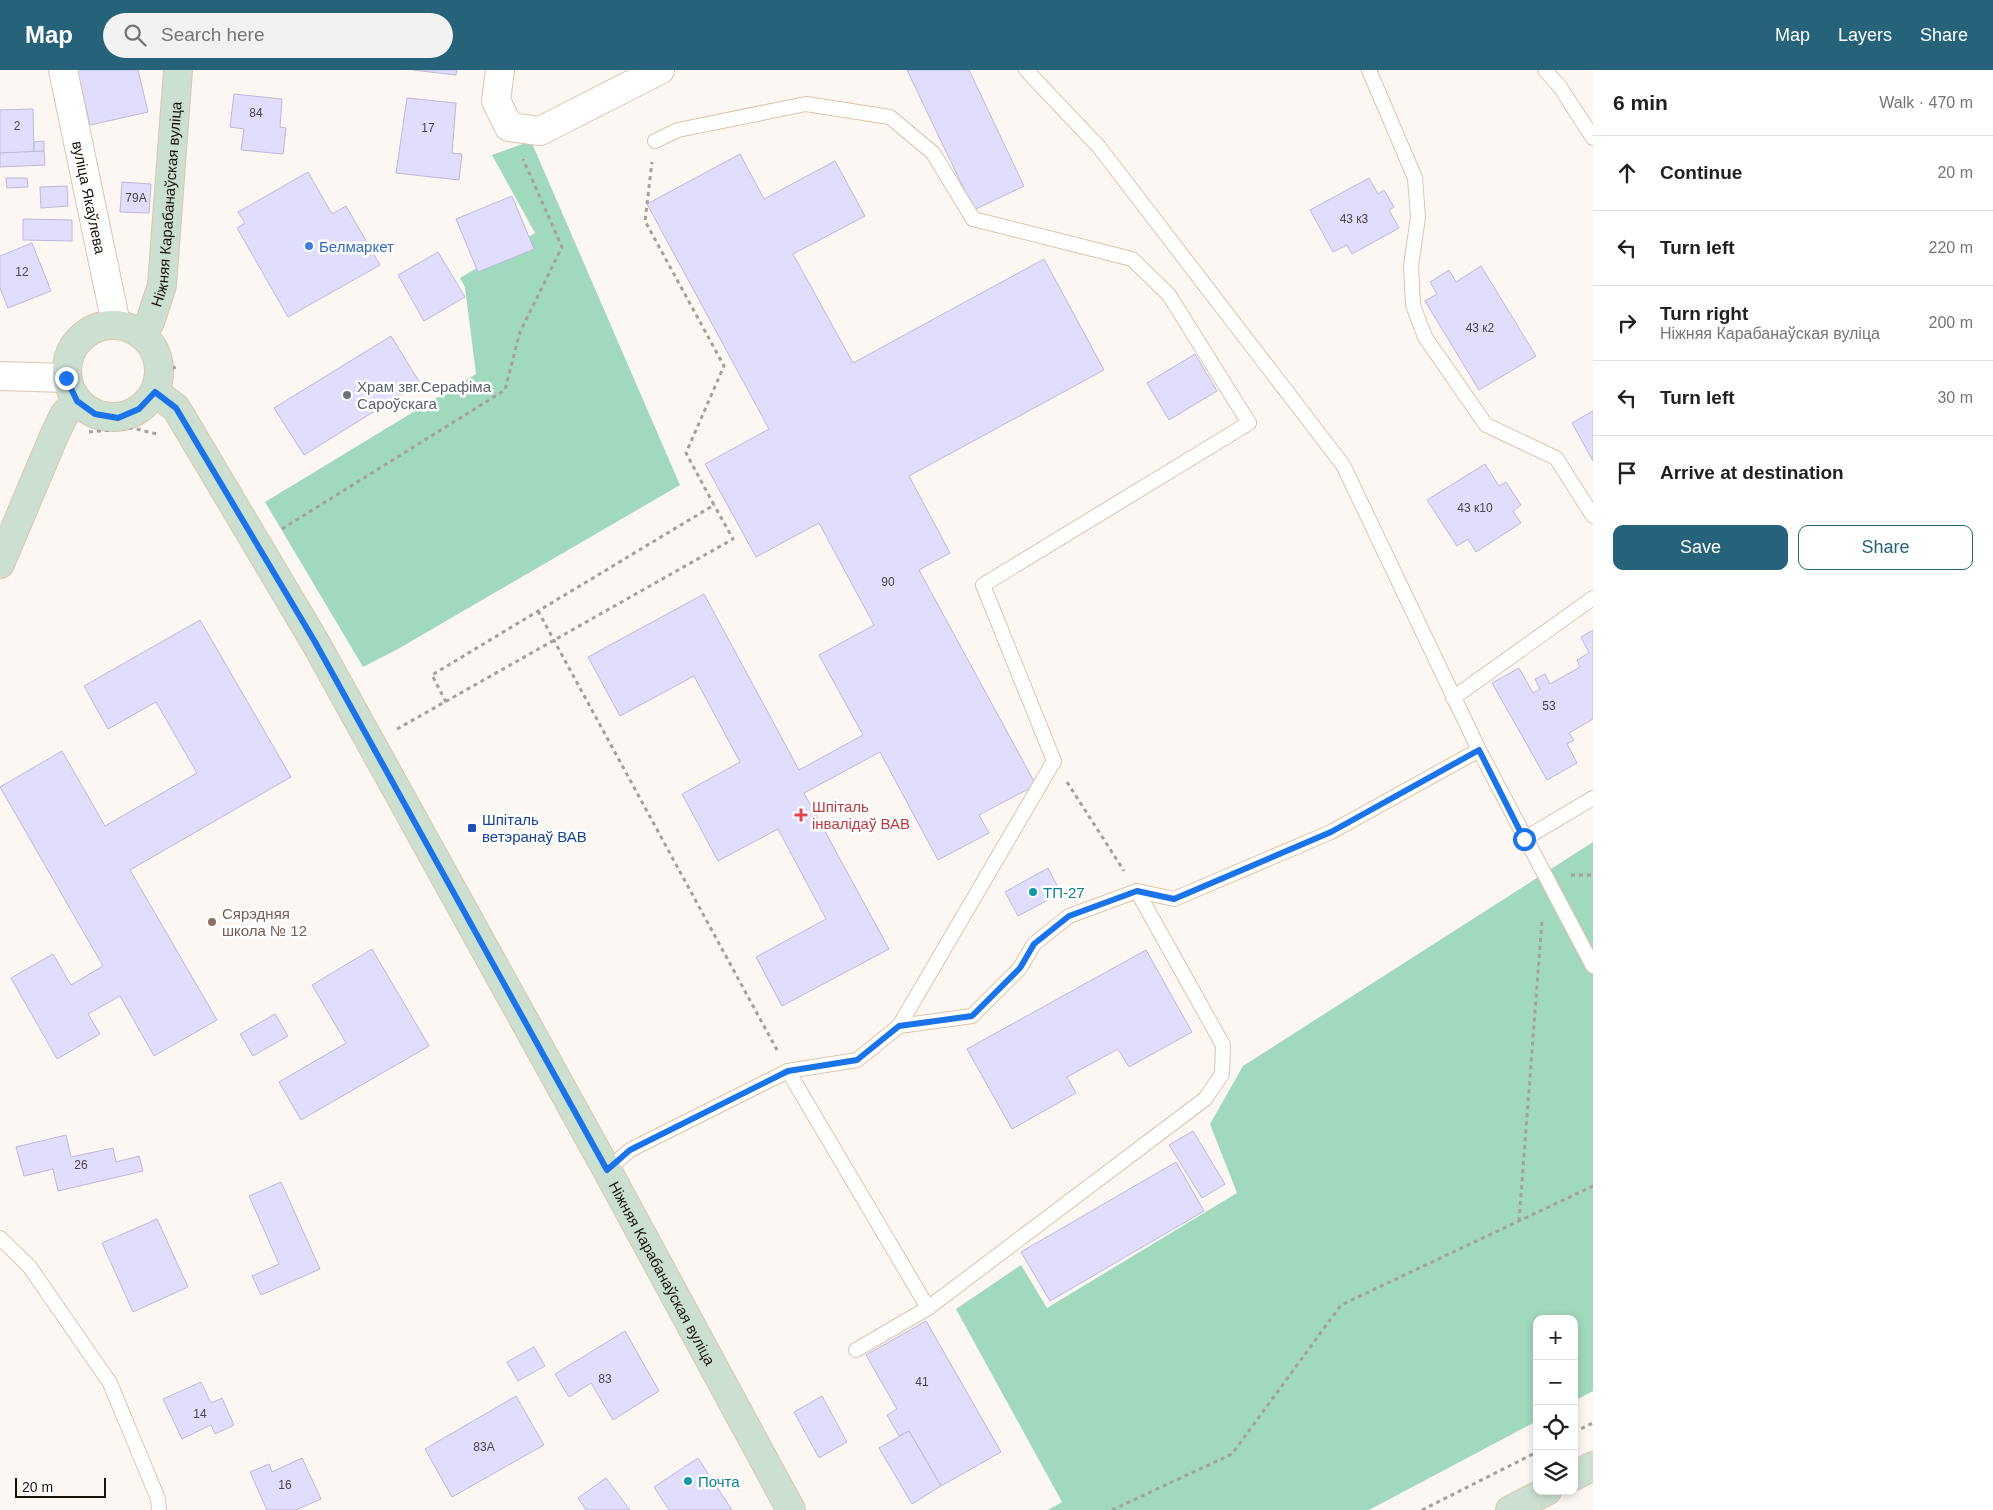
<!DOCTYPE html>
<meta charset="utf-8">
<style>
body{margin:0;font-family:Helvetica,sans-serif;background:#f2f2f2;color:#202124}
.controls{position:absolute;right:15px;bottom:15px;display:grid;overflow:hidden;border-radius:10px;box-shadow:0 2px 8px #0003}
.controls button{width:45px;height:45px;display:grid;place-items:center;padding:0;border:0;border-bottom:1px solid #e0e0e0;background:#fff;color:#202124;font:25px sans-serif}
.scale{position:absolute;left:15px;bottom:12px;width:91px;box-sizing:border-box;padding-left:5px;border:2px solid #1a1109;border-top:0;font-size:14px;line-height:18px;white-space:nowrap;color:#1a1109;-webkit-text-stroke:4px #fff;paint-order:stroke}
.stop{position:absolute;width:15px;height:15px;margin:-11px;border:4px solid #1a73e8;border-radius:50%;background:#fff}
.stop.end{background:#1a73e8;border-color:#fff;box-shadow:0 1px 5px #0008}
.list{margin:0;padding:0;list-style:none}
h2{display:flex;justify-content:space-between;align-items:center;height:65px;margin:0;padding:0 20px;font-size:21px}
h2 small{font-size:16px;font-weight:400;color:#757577}
.list li{display:grid;grid-template-columns:32px 1fr auto;gap:15px;align-items:center;box-sizing:border-box;height:75px;padding:0 20px;border-top:1px solid #e0e0e0}
.list b{display:block;font-size:19px;white-space:nowrap}
.list p{margin:0;font-size:16px;white-space:nowrap;color:#757577}
.list em{font-size:16px;font-style:normal;color:#757577}
.actions{display:flex;gap:10px;padding:15px 20px}
.actions a{flex:1;padding:11px 0;border:1px solid #26637a;border-radius:10px;text-align:center;font-size:18px;color:#26637a}
.actions .main{background:#26637a;color:#fff}
.icon{flex:none;width:28px;height:28px;fill:none;stroke:currentColor;stroke-width:2;stroke-linecap:round;stroke-linejoin:round}
.map{position:relative;flex:none;width:1593px;height:1440px;overflow:hidden}
header{display:flex;align-items:center;gap:30px;box-sizing:border-box;height:70px;padding:0 25px;background:#26637a;color:#fff}
header strong{font-size:24px}
nav{display:flex;gap:28px;margin-inline-start:auto;font-size:18px}
.search{width:350px;height:45px;background:#f2f2f2;display:flex;align-items:center;gap:12px;box-sizing:border-box;padding:0 18px;border-radius:28px;color:#757577;font-size:19px}
main{display:flex}
aside{flex:1;background:#fff}
.map>svg:first-child{display:block}
.green{fill:#a1d9be}
.building{fill:#e1ddfd;stroke:#bdb9d8}
.lines{fill:none;stroke-linecap:round;stroke-linejoin:round}
.service-casing{stroke:#dec4ac;stroke-width:16}
.minor-casing{stroke:#dec4ac;stroke-width:30}
.secondary-casing{stroke:#dec4ac;stroke-width:30}
.path{stroke:#a7a09a;stroke-width:3;stroke-dasharray:4 4;stroke-linecap:butt}
.service{stroke:#fff;stroke-width:14}
.minor{stroke:#fff;stroke-width:28}
.secondary{stroke:#cce0d1;stroke-width:28}
.route{stroke:#1a73e8;stroke-width:6}
.shop-dot{fill:#3f7fe0;stroke:#fff;stroke-width:2}
.worship-dot{fill:#6b7280;stroke:#fff;stroke-width:2}
.health-dot{fill:#e0444e;stroke:#fff;stroke-width:2}
.transit-dot{fill:#1a4fb4;stroke:#fff;stroke-width:2}
.culture-dot{fill:#0f9aa8;stroke:#fff;stroke-width:2}
.education-dot{fill:#8d6e63;stroke:#fff;stroke-width:2}
.labels{text-anchor:middle;dominant-baseline:central;stroke-width:5;stroke-linejoin:round;paint-order:stroke}
.number-label{font-size:12px;fill:#4c4446}
.street-label{font-size:15px;fill:#1a1109;stroke:#fff}
.shop-label{font-size:15px;fill:#366cbe;stroke:#fff;text-anchor:start}
.worship-label{font-size:15px;fill:#5b616d;stroke:#fff;text-anchor:start}
.health-label{font-size:15px;fill:#be3a42;stroke:#fff;text-anchor:start}
.transit-label{font-size:15px;fill:#164399;stroke:#fff;text-anchor:start}
.culture-label{font-size:15px;fill:#0d838f;stroke:#fff;text-anchor:start}
.education-label{font-size:15px;fill:#785e54;stroke:#fff;text-anchor:start}
</style>
<header>
<strong>Map</strong>
<div class="search"><svg class="icon" aria-label="search" viewBox="0 0 24 24"><circle cx="10" cy="10" r="6"/><path d="M15 15l6 6"/></svg>Search here</div>
<nav><a>Map</a><a>Layers</a><a>Share</a></nav>
</header>
<main>
<div class="map">
<svg width="1593" height="1440" viewBox="0 0 1593 1440">
<rect width="100%" height="100%" fill="#fcf7f2"/>
<!-- green -->
<g class="green">
<path d="M531,71L680,415L398,579L363,597L265,432L476,304L465,217L460,208L535,163L492,85Z"/>
<path d="M1593,772V1321L1574,1331V1249H1537V1351L1369,1440H1048L1062,1432L956,1239L1021,1195L1047,1238L1237,1123L1210,1054L1243,996Z"/>
</g>
<!-- building -->
<g class="building">
<path d="M77,0H138L148,42L90,55Z"/>
<path d="M413,0H457L456,5Z"/>
<path d="M907,0H969L1024,116L974,140Z"/>
<path d="M234,24L282,29L280,57L286,58L283,84L241,80L244,59L230,57Z"/>
<path d="M407,28L456,33L452,83L462,84L459,110L396,103Z"/>
<path d="M33,39L34,82L0,83V40Z"/>
<path d="M44,71V81L34,82V72Z"/>
<path d="M44,81L45,95L0,97V83Z"/>
<path d="M740,84L764,129L835,91L865,146L793,184L853,293L1044,189L1104,300L909,406L950,483L919,500L1036,715L979,745L989,763L938,790L880,682L804,723L889,879L782,936L756,887L826,849L778,759L718,791L682,724L740,692L694,606L620,646L588,587L704,524L799,700L863,665L819,585L874,555L819,453L756,487L705,394L769,359L647,134Z"/>
<path d="M308,102L332,144L346,136L380,195L288,247L237,158L245,153L238,142Z"/>
<path d="M6,108H27L28,117L7,118Z"/>
<path d="M1369,108L1378,124L1384,120L1394,137L1389,140L1399,158L1352,184L1347,175L1333,182L1310,140Z"/>
<path d="M122,112L151,114L149,143L120,142Z"/>
<path d="M67,116L68,136L41,138L40,117Z"/>
<path d="M512,126L534,179L478,202L456,149Z"/>
<path d="M23,149L72,150V171L23,170Z"/>
<path d="M32,173L51,221L8,238L0,218V186Z"/>
<path d="M438,182L465,227L424,251L398,205Z"/>
<path d="M1481,196L1536,286L1479,320L1425,231L1437,224L1430,212L1449,200L1456,212Z"/>
<path d="M391,266L420,313L304,385L274,338Z"/>
<path d="M1195,284L1217,321L1169,350L1147,313Z"/>
<path d="M1593,341V391L1572,353Z"/>
<path d="M1485,394L1499,416L1506,412L1521,435L1513,441L1521,453L1476,482L1468,469L1457,476L1427,430Z"/>
<path d="M200,550L291,707L130,800L217,950L154,986L120,926L88,944L100,964L57,989L11,908L53,884L71,915L103,896L0,717L62,681L105,756L197,703L156,632L108,659L84,616Z"/>
<path d="M1593,560V649L1569,663L1574,670L1567,674L1577,693L1547,710L1492,613L1519,598L1533,623L1540,619L1535,609L1545,604L1550,614L1580,597L1577,590L1589,583L1581,567Z"/>
<path d="M1048,798L1061,823L1018,846L1005,822Z"/>
<path d="M372,879L429,976L301,1050L279,1012L346,973L312,915Z"/>
<path d="M1146,880L1192,962L1129,997L1118,979L1067,1007L1076,1023L1012,1059L967,979Z"/>
<path d="M275,944L288,966L253,986L240,964Z"/>
<path d="M1193,1061L1225,1114L1202,1128L1169,1075Z"/>
<path d="M66,1065L71,1087L113,1078L116,1092L139,1086L143,1101L58,1121L53,1099L24,1106L16,1077Z"/>
<path d="M1176,1092L1204,1141L1050,1231L1021,1182Z"/>
<path d="M281,1112L320,1199L261,1225L252,1206L279,1194L249,1126Z"/>
<path d="M157,1149L188,1217L133,1242L102,1173Z"/>
<path d="M926,1251L1001,1382L941,1416L909,1361L899,1366L887,1345L897,1339L866,1285Z"/>
<path d="M625,1261L659,1321L613,1350L591,1313L569,1327L555,1304Z"/>
<path d="M534,1277L545,1296L518,1311L507,1292Z"/>
<path d="M201,1312L211,1333L222,1328L234,1355L215,1364L211,1355L182,1369L163,1329Z"/>
<path d="M516,1326L544,1375L452,1427L425,1379Z"/>
<path d="M822,1326L847,1372L819,1388L794,1342Z"/>
<path d="M909,1361L941,1416L912,1434L879,1378Z"/>
<path d="M302,1388L321,1429L296,1440H267L250,1402L269,1394L272,1402Z"/>
<path d="M698,1388L732,1440H669L654,1417Z"/>
<path d="M606,1408L630,1440H586L578,1428Z"/>
</g>
<g class="lines">
<defs>
<g id="service">
<path d="M1026,0L1099,77L1343,395L1479,680L1593,896"/>
<path d="M1369,0L1415,108L1418,147L1411,196L1413,235L1425,267L1486,355L1556,388L1593,446"/>
<path d="M1545,0L1560,17L1593,68"/>
<path d="M655,71L678,60L806,34L890,47L933,83L973,149L1132,189L1169,225L1249,353L983,515L1054,691L899,956"/>
<path d="M1453,628L1593,528"/>
<path d="M1524,769L1593,728"/>
<path d="M788,1001L928,1238"/>
<path d="M607,1100L630,1080L788,1001L857,990L899,956L972,946L1020,898L1034,874L1069,846L1137,821L1174,829L1331,762L1479,680"/>
<path d="M0,1168L29,1196L110,1313L158,1429L159,1440"/>
<path d="M856,1280L928,1238L1205,1029L1222,1004L1223,975L1137,821"/>
</g>
<g id="minor">
<path id="s1" d="M63,0L116,254"/>
<path d="M500,0L496,31L509,57L540,61L660,0"/>
<path d="M0,306L66,308"/>
</g>
<g id="secondary">
<circle cx="113" cy="301" r="46"/>
<path id="s2" d="M142,265L150,252L162,215L178,0"/>
<path id="s3" d="M155,322L176,338L315,572L607,1100L791,1440"/>
<path d="M0,494L54,366L64,345L77,331"/>
<path d="M1574,1406L1593,1396"/>
<path d="M1510,1440L1547,1421"/>
</g>
</defs>
<!-- service casing -->
<use href="#service" class="service-casing"/>
<!-- minor casing -->
<use href="#minor" class="minor-casing"/>
<!-- secondary casing -->
<use href="#secondary" class="secondary-casing"/>
<!-- path -->
<g class="path">
<path d="M166,282L175,299"/>
<path d="M89,362L132,358L157,364"/>
<path d="M282,459L505,320L520,262L562,177L523,89"/>
<path d="M538,541L777,980"/>
<path d="M446,632L432,605L714,435L686,383L724,296L645,151L652,92"/>
<path d="M397,659L733,469L714,435"/>
<path d="M1067,712L1124,801"/>
<path d="M1571,805H1593"/>
<path d="M1519,1151L1542,850"/>
<path d="M1574,1362L1593,1353"/>
<path d="M1112,1440L1232,1384L1341,1235L1593,1116"/>
<path d="M1422,1440L1537,1382"/>
</g>
<!-- service -->
<use href="#service" class="service"/>
<!-- minor -->
<use href="#minor" class="minor"/>
<!-- secondary -->
<use href="#secondary" class="secondary"/>
</g>
<g class="lines">
<!-- route -->
<path class="route" d="M66,308L77,331L95,344L118,348L139,339L155,322L176,338L315,572L607,1100L630,1080L788,1001L857,990L899,956L972,946L1020,898L1034,874L1069,846L1137,821L1174,829L1331,762L1479,680L1524,769"/>
</g>
<!-- markers -->
<circle class="shop-dot" cx="309" cy="176" r="5"/>
<circle class="worship-dot" cx="347" cy="325" r="5"/>
<path class="health-dot" d="M798.5 737.5h5v5h5v5h-5v5h-5v-5h-5v-5h5z"/>
<rect class="transit-dot" x="467" y="753" width="10" height="10" rx="2.5"/>
<g class="culture-dot">
<circle cx="1033" cy="822" r="5"/>
<circle cx="688" cy="1411" r="5"/>
</g>
<circle class="education-dot" cx="212" cy="852" r="5"/>
<g class="labels">
<!-- number labels -->
<g class="number-label">
<text x="256" y="43">84</text>
<text x="17" y="56">2</text>
<text x="428" y="58">17</text>
<text x="136" y="128">79А</text>
<text x="1354" y="149">43 к3</text>
<text x="22" y="202">12</text>
<text x="1480" y="258">43 к2</text>
<text x="1475" y="438">43 к10</text>
<text x="888" y="512">90</text>
<text x="1549" y="636">53</text>
<text x="81" y="1095">26</text>
<text x="605" y="1309">83</text>
<text x="922" y="1312">41</text>
<text x="200" y="1344">14</text>
<text x="484" y="1377">83А</text>
<text x="285" y="1415">16</text>
</g>
<!-- street labels -->
<g class="street-label">
<text stroke="none"><textPath href="#s1" startOffset="130">вуліца Якаўлева</textPath></text>
<text stroke="none"><textPath href="#s2" startOffset="135">Ніжняя Карабанаўская вуліца</textPath></text>
<text stroke="none"><textPath href="#s3" startOffset="1019">Ніжняя Карабанаўская вуліца</textPath></text>
</g>
<!-- shop labels -->
<g class="shop-label">
<text x="319" y="176">Белмаркет</text>
</g>
<!-- worship labels -->
<g class="worship-label">
<text x="357" y="316">Храм звг.Серафіма<tspan x="357" dy="17">Сароўскага</tspan></text>
</g>
<!-- health labels -->
<g class="health-label">
<text x="812" y="736">Шпіталь<tspan x="812" dy="17">інвалідаў ВАВ</tspan></text>
</g>
<!-- transit labels -->
<g class="transit-label">
<text x="482" y="749">Шпіталь<tspan x="482" dy="17">ветэранаў ВАВ</tspan></text>
</g>
<!-- culture labels -->
<g class="culture-label">
<text x="1043" y="822">ТП-27</text>
<text x="698" y="1411">Почта</text>
</g>
<!-- education labels -->
<g class="education-label">
<text x="222" y="843">Сярэдняя<tspan x="222" dy="17">школа № 12</tspan></text>
</g>
</g>
</svg>
<div class="controls">
<button>+</button>
<button>−</button>
<button><svg class="icon" aria-label="locate" viewBox="0 0 24 24"><circle cx="12" cy="12" r="6"/><path d="M12 2v4M12 18v4M2 12h4M18 12h4"/></svg></button>
<button><svg class="icon" aria-label="layers" viewBox="0 0 24 24"><path d="M12 4l9 5-9 5-9-5zM3 14l9 5 9-5"/></svg></button>
</div>
<div class="scale">20 m</div>
<div class="stop" style="left:1524px;top:769px"></div>
<div class="stop end" style="left:66px;top:308px"></div>
</div>
<aside>
<h2>6 min<small>Walk · 470 m</small></h2>
<ul class="list">
<li><svg class="icon" aria-label="ahead" viewBox="0 0 24 24"><path d="M12 20V5M6 11l6-6 6 6"/></svg><div><b>Continue</b></div><em>20 m</em></li>
<li><svg class="icon" aria-label="left" viewBox="0 0 24 24"><path d="M17 20v-9H6M10 6l-5 5 5 5"/></svg><div><b>Turn left</b></div><em>220 m</em></li>
<li><svg class="icon" aria-label="right" viewBox="0 0 24 24"><path d="M7 20v-9h11M14 6l5 5-5 5"/></svg><div><b>Turn right</b><p>Ніжняя Карабанаўская вуліца</p></div><em>200 m</em></li>
<li><svg class="icon" aria-label="left" viewBox="0 0 24 24"><path d="M17 20v-9H6M10 6l-5 5 5 5"/></svg><div><b>Turn left</b></div><em>30 m</em></li>
<li><svg class="icon" aria-label="arrive" viewBox="0 0 24 24"><path d="M6 21V4h12l-3 4 3 4H6"/></svg><div><b>Arrive at destination</b></div></li>
</ul>
<div class="actions"><a class="main">Save</a><a>Share</a></div>
</aside>
</main>
